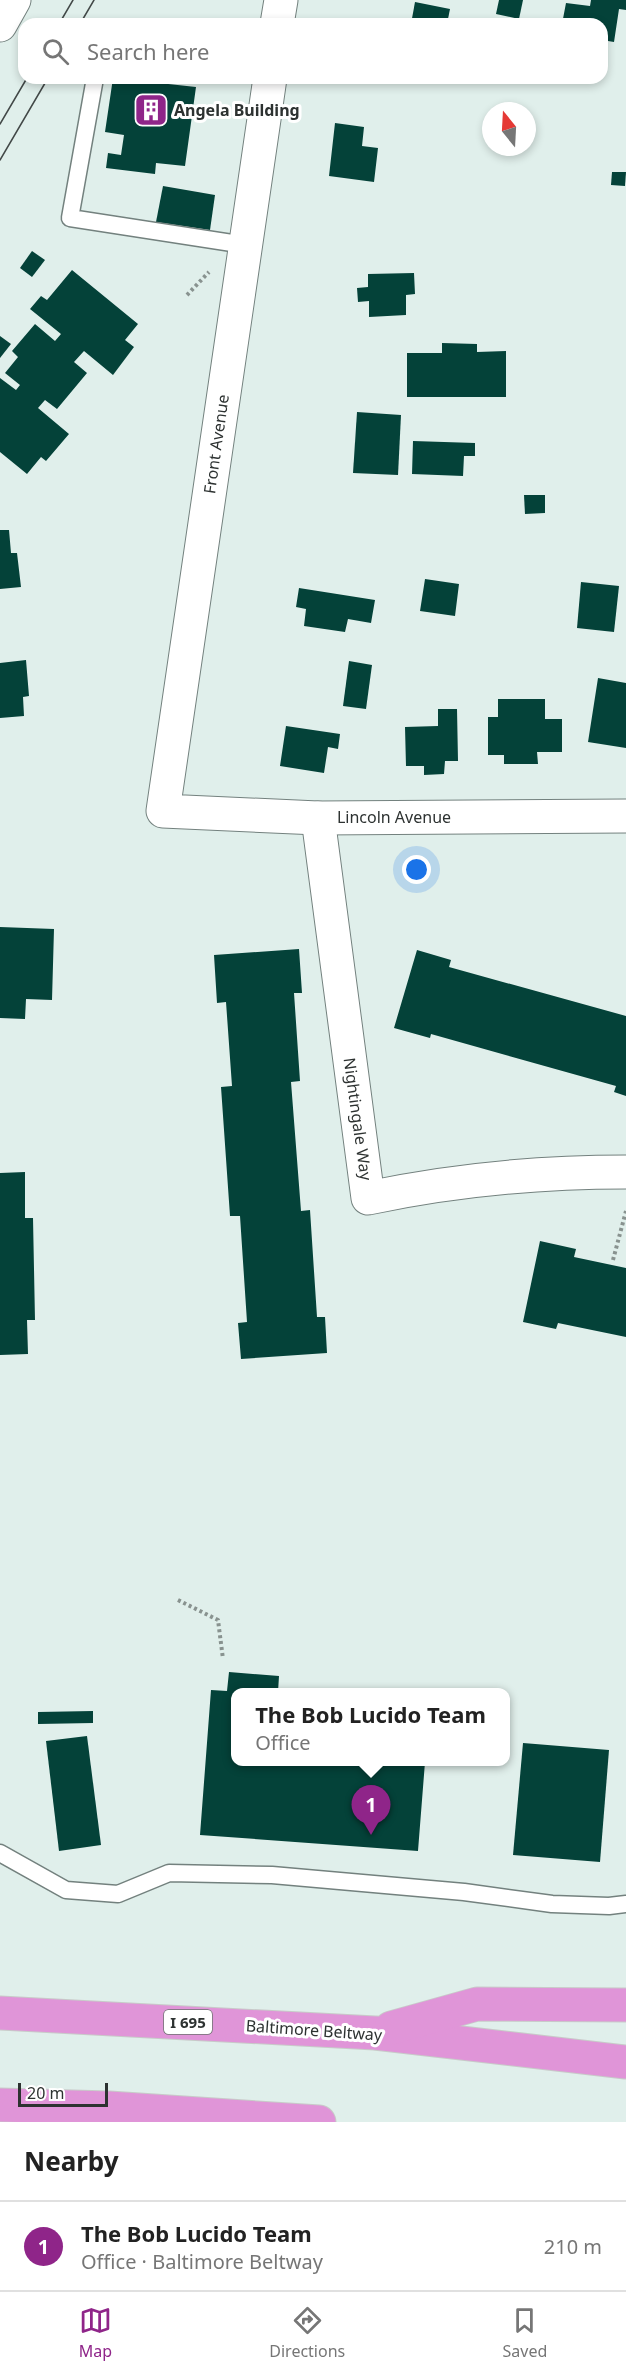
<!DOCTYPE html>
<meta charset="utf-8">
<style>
body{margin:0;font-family:"Noto Sans",sans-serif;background:#f6f6f6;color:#222}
.compass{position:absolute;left:482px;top:102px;width:54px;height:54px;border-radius:50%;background:#fff;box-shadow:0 3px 9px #0003;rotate:342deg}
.scale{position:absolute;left:18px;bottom:15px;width:90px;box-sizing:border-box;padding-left:6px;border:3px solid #2d3231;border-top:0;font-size:16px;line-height:21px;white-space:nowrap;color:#2d3231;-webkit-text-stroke:4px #fff;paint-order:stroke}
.you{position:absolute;left:417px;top:870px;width:21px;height:21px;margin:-15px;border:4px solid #fff;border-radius:50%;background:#1a73e8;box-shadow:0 0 0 9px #1a73e833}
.badge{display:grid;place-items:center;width:39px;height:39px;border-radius:50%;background:#8f2589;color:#fff;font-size:20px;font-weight:700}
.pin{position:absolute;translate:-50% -50px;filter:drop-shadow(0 2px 3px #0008)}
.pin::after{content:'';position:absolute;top:32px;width:21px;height:18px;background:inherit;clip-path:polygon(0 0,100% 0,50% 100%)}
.popup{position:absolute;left:231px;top:1688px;width:279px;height:78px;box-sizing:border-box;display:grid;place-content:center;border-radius:12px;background:#fff;filter:drop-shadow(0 2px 4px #0005);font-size:20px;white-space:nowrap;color:#767676}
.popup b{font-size:22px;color:#222}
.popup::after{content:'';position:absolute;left:50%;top:100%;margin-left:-12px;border:12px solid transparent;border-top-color:#fff}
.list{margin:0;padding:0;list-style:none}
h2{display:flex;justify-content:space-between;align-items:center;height:78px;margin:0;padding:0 24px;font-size:26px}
h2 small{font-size:20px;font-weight:400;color:#767676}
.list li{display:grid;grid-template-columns:39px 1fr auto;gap:18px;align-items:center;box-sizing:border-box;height:90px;padding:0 24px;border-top:2px solid #e0e0e0}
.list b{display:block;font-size:22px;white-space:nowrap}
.list p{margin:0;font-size:20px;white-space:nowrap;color:#767676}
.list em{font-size:20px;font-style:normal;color:#767676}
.icon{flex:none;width:33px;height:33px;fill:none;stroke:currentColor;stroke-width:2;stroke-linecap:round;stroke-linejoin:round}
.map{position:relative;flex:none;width:626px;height:2122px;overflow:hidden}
.search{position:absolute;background:#fff;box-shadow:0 3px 9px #0003;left:18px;right:18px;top:18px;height:66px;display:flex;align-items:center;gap:15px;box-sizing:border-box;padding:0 21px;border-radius:18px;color:#767676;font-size:22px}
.sheet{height:168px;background:#fff}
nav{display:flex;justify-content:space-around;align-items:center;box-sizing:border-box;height:84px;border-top:2px solid #e0e0e0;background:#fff;font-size:16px;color:#767676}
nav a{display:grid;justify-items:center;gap:3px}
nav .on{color:#8f2589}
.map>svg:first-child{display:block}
.building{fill:#044239}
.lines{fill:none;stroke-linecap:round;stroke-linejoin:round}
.lane-casing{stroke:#73817e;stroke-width:19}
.street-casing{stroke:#73817e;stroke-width:35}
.highway-casing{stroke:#c8cac9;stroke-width:35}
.path{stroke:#88928f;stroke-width:4;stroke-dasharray:3 3;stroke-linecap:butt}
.lane{stroke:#fff;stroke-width:16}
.street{stroke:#fff;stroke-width:33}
.highway{stroke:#e095d8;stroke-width:33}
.tram{stroke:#424847;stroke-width:1.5}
.labels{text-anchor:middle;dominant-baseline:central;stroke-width:6;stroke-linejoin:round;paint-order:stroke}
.shield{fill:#fff;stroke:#6c706f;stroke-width:1.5}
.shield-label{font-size:15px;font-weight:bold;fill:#2d3231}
.poi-label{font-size:16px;font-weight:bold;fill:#2d3231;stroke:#fff;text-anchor:start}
.street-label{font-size:16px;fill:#2d3231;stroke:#fff}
</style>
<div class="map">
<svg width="626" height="2122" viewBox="0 0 626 2122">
<rect width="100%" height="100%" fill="#e0efeb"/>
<!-- building -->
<g class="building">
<path d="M499,0H523L519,19L496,14Z"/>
<path d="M591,0H626V10L619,9L614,42L602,40V24H562L566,3L590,6Z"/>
<path d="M415,2L450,9L447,24H411Z"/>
<path d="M113,78L196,87L185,166L156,163L155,174L106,168L108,153L121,155L124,135L105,132Z"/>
<path d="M335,123L364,127L362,146L378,148L374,182L329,176Z"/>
<path d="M612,172H626L625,186L611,185Z"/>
<path d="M163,186L215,195L210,230L156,222Z"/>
<path d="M32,251L45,260L32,277L20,268Z"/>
<path d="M72,270L138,324L125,340L134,347L113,375L84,351L74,362L87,373L57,409L45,400L38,408L69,434L46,461L41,457L27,474L0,452V378L16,390L20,385L5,373L18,357L12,351L35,324L55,341L61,334L30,309L41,296L47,300Z"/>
<path d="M414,273L415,294L406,295V315L369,317V301L358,302L357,288L368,287V274Z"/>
<path d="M0,336L11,344L0,358Z"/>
<path d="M442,343L477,344V352L506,351V397H407V353H442Z"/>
<path d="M357,412L401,415L398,475L353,473Z"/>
<path d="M413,441L475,443V456H464L463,476L412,474Z"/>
<path d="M524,495H545V513L525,514Z"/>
<path d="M0,530H9L11,553H17L21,587L0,589Z"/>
<path d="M425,579L459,584L455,616L420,611Z"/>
<path d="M581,582L619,586L614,632L577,628Z"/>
<path d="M299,588L375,600L371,623L348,619L345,632L304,626L306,609L296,607Z"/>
<path d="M26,660L29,696L23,697L24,716L0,718V663Z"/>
<path d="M349,661L372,665L366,709L343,706Z"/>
<path d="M598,678L626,683V748L588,742Z"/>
<path d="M498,699H545V719H562V752H537L538,764H504V755H488V717H498Z"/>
<path d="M438,709H457L458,761H445L444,774L424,775V766H406L405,727L438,726Z"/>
<path d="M286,726L340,734L338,749L328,747L324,773L280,766Z"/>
<path d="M0,927L54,929L52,1000L26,999L25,1019L0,1018Z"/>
<path d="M299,949L302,993H294L300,1081L291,1082L301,1211L310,1210L317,1317H325L327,1353L241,1359L238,1323L247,1322L240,1216H230L221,1087L232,1086L226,1002L217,1003L214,955Z"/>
<path d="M417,950L451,960L449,967L626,1016V1096L614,1092L616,1086L431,1034L430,1038L394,1028Z"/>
<path d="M25,1172V1218H33L35,1320H27L28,1354L0,1355V1173Z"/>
<path d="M540,1241L576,1249L574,1257L626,1268V1337L558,1323L556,1329L523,1322Z"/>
<path d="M229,1672L279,1676L278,1692H236V1762H425L418,1851L200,1835L211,1690L227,1691Z"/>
<path d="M93,1711V1723L38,1724V1712Z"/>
<path d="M87,1736L101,1845L59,1851L46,1741Z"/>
<path d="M523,1743L609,1750L600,1862L513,1855Z"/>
</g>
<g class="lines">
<defs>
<g id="lane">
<path d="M95,78L70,218L245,245"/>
<path d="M0,1853L66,1890L118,1894L169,1873L272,1875L464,1892L552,1904L609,1906L626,1904"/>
</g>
<g id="street">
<path d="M277,24L281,0"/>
<path d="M0,25L14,0"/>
<path d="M270,78L163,811L318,818L626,816"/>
<path d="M318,818L368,1198C453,1180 539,1172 626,1172"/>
</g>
<g id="highway">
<path d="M0,2013L375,2033L626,2062"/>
<path d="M391,2028L477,2004L626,2005"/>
<path d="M0,2105L109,2108L319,2122"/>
</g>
</defs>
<!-- lane casing -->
<use href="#lane" class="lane-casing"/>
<!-- street casing -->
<use href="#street" class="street-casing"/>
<!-- highway casing -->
<use href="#highway" class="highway-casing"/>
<!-- path -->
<g class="path">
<path d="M187,295L209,272"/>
<path d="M613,1260L626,1211"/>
<path d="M178,1600L218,1620L223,1659"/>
</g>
<!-- lane -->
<use href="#lane" class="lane"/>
<!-- street -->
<use href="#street" class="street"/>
<!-- highway -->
<use href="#highway" class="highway"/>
<!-- tram -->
<g class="tram">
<path d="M59,24L73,0"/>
<path d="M80,24L94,0"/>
<path d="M0,124L27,78"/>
<path d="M0,160L48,78"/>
</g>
</g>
<!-- icons -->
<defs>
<symbol id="building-square" viewBox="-11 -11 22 22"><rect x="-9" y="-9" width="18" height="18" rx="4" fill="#8f2589" stroke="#fff"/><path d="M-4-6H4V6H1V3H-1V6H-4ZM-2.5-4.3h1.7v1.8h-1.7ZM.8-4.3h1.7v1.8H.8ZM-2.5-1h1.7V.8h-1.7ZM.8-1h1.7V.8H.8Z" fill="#fff"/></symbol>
</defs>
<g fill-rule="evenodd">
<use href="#building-square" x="132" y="91" width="38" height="38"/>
</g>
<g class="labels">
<!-- shield labels -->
<rect class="shield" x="164" y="2010" width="48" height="24" rx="4.5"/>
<g class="shield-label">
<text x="188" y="2022">I 695</text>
</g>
<!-- poi labels -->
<g class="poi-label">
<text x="174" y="110">Angela Building</text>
</g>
<!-- street labels -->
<g class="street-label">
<text transform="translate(216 444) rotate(-82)">Front Avenue</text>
<text x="394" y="817">Lincoln Avenue</text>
<text transform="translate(358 1119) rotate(82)">Nightingale Way</text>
<text transform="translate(314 2030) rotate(4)">Baltimore Beltway</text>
</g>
</g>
</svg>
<svg class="compass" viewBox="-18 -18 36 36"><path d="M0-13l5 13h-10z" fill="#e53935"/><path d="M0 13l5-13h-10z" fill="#767676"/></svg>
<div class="scale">20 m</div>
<div class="you"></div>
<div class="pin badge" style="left:371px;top:1835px">1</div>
<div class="popup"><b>The Bob Lucido Team</b>Office</div>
<div class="search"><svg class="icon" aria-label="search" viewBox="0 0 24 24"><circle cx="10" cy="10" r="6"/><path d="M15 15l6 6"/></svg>Search here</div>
</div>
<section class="sheet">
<h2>Nearby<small></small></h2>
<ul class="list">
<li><span class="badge">1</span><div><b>The Bob Lucido Team</b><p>Office · Baltimore Beltway</p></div><em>210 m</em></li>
</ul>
</section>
<nav>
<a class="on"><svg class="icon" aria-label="map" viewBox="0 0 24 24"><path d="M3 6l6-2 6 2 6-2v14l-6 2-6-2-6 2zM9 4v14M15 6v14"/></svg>Map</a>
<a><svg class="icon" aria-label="directions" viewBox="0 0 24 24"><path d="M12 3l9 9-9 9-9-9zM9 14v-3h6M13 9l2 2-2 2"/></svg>Directions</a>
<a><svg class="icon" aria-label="saved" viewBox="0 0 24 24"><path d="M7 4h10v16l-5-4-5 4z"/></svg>Saved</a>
</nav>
